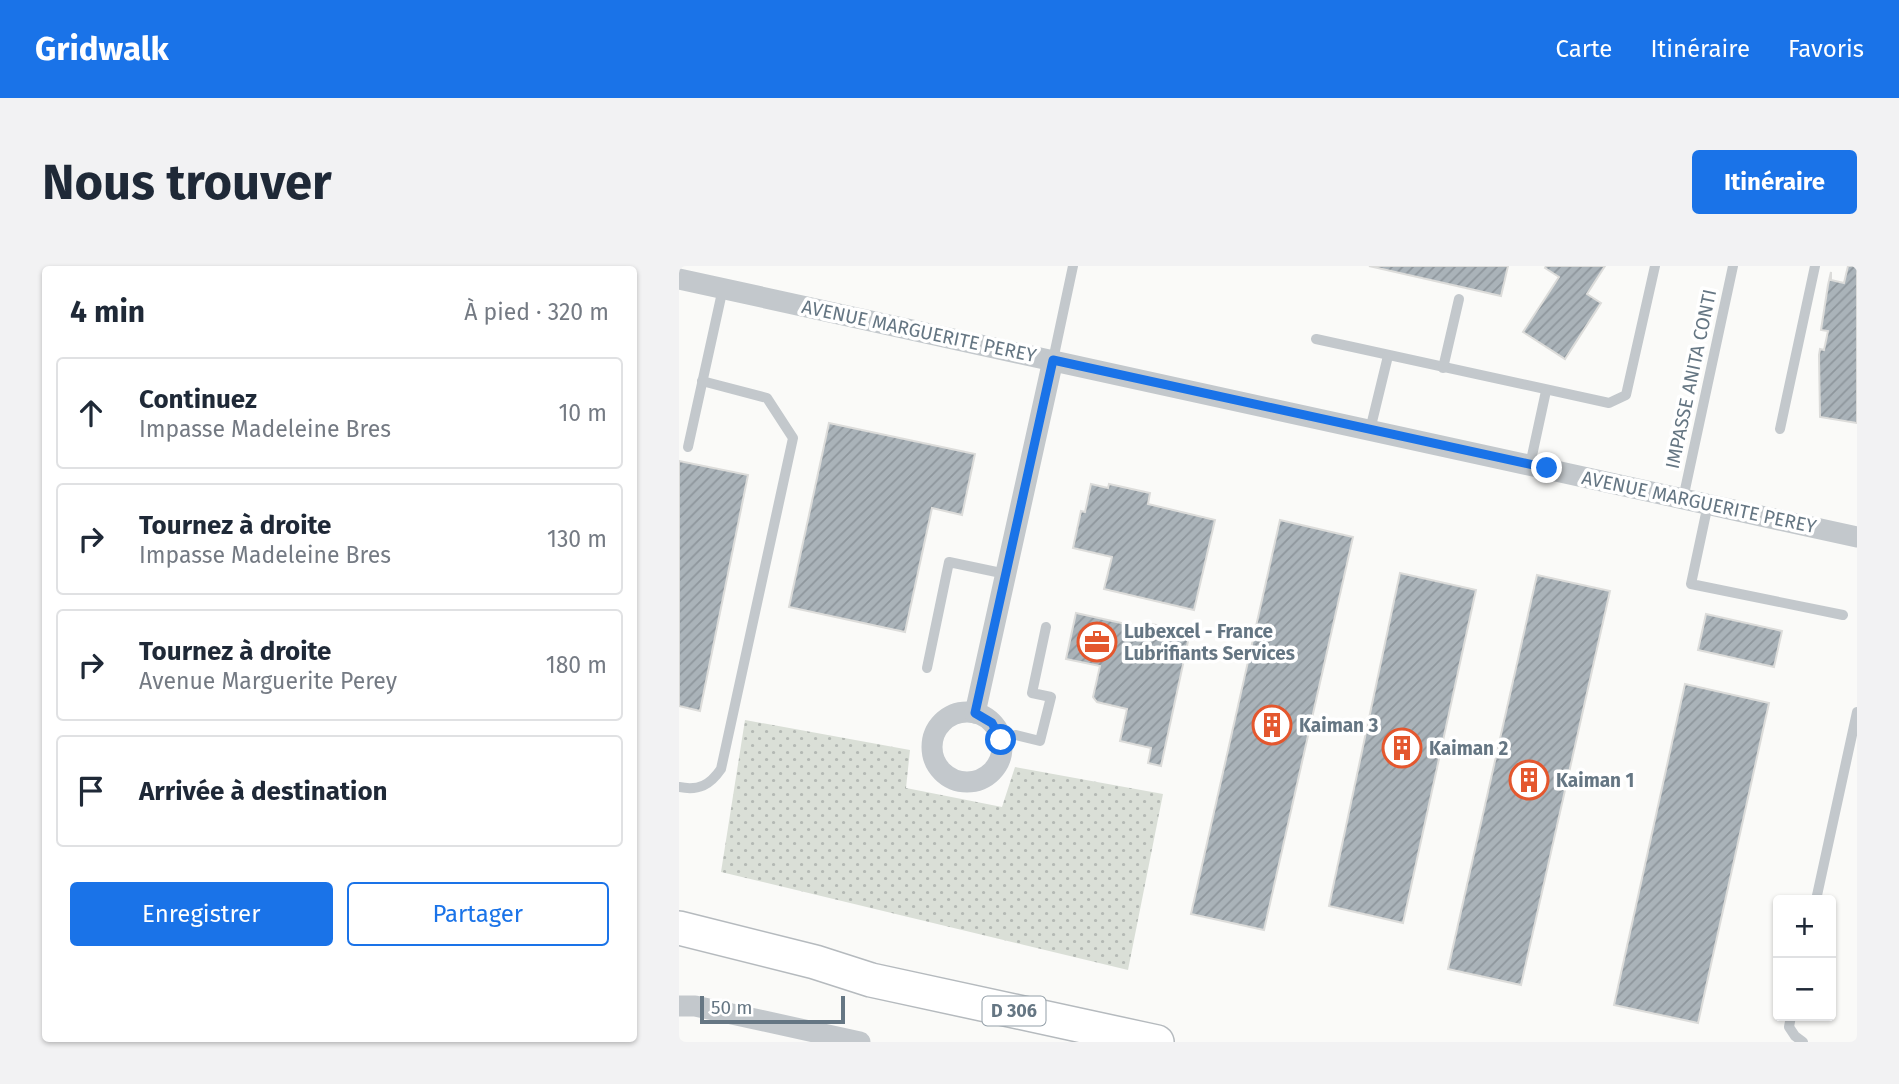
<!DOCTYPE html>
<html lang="fr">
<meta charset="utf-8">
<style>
body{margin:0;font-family:"Fira Sans",sans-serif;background:#f2f2f3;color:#1f2937}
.controls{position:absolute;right:21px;bottom:21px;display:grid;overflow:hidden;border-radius:7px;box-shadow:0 2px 5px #0004}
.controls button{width:63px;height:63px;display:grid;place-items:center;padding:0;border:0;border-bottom:2px solid #e0e1e3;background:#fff;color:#1f2937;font:35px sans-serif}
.scale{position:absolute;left:21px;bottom:18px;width:145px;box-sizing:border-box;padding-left:7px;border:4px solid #657683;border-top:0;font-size:19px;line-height:24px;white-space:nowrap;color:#657683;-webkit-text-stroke:5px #fff;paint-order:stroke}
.stop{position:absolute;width:21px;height:21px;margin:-16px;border:5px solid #1a73e8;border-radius:50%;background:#fff}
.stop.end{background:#1a73e8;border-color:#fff;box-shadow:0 2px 7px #0008}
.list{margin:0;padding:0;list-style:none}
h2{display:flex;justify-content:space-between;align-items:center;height:91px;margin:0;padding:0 28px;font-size:30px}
h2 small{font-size:23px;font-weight:400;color:#747a83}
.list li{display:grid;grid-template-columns:46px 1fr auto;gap:21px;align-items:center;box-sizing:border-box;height:112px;margin:0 14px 14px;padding:0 14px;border:2px solid #e0e1e3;border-radius:7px}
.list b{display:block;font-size:26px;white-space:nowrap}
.list p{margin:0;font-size:23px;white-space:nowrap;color:#747a83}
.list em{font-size:23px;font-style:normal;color:#747a83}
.actions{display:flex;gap:14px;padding:21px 28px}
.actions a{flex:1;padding:16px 0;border:2px solid #1a73e8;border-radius:7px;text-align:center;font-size:24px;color:#1a73e8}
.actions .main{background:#1a73e8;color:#fff}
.icon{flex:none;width:38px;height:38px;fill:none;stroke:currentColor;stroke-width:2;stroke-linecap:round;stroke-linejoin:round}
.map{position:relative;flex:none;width:1178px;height:776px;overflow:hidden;border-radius:7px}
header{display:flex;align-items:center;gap:42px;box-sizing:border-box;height:98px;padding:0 35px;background:#1a73e8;color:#fff}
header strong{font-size:33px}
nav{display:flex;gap:38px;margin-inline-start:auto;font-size:24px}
.intro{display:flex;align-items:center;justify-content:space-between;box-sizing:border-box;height:168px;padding:0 42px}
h1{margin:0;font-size:49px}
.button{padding:18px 32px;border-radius:7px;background:#1a73e8;color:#fff;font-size:24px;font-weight:700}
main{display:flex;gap:42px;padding:0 42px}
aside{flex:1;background:#fff;border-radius:7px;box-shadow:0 2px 5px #0004}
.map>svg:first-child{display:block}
.green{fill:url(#green-dots)}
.building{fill:url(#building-hatch);stroke:#dcdcda;stroke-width:2}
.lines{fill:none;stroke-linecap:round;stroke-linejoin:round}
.primary-casing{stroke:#b5babe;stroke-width:36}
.service{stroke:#c3c8cc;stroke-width:10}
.minor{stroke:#c3c8cc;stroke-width:21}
.primary{stroke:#fff;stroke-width:33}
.route{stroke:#1a73e8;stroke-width:9}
.labels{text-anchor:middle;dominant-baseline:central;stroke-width:7;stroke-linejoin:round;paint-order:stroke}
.shield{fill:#fff;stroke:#939fa8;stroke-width:2}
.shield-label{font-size:18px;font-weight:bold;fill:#657683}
.street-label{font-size:19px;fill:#657683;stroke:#fff}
.poi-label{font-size:19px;font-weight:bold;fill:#657683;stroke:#fff;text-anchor:start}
</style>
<header>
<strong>Gridwalk</strong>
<nav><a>Carte</a><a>Itinéraire</a><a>Favoris</a></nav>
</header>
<div class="intro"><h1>Nous trouver</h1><a class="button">Itinéraire</a></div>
<main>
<aside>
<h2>4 min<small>À pied · 320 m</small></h2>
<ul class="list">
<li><svg class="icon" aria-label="ahead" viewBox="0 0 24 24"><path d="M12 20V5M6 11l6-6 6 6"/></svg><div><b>Continuez</b><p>Impasse Madeleine Bres</p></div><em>10 m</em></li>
<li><svg class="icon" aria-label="right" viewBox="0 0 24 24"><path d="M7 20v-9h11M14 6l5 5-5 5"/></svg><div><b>Tournez à droite</b><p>Impasse Madeleine Bres</p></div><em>130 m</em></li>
<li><svg class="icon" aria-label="right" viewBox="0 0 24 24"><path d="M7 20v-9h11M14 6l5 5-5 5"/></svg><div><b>Tournez à droite</b><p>Avenue Marguerite Perey</p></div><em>180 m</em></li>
<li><svg class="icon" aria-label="arrive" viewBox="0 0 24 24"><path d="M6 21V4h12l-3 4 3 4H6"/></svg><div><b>Arrivée à destination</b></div></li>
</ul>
<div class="actions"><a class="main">Enregistrer</a><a>Partager</a></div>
</aside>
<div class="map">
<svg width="1178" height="776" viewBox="0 0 1178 776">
<defs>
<pattern id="green-dots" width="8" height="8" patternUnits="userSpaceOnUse" patternTransform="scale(1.75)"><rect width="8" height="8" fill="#dadfd7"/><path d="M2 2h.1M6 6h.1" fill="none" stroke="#b4b9b4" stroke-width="1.8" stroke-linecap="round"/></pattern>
<pattern id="building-hatch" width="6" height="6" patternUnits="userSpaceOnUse" patternTransform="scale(1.75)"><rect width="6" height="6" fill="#aab3b9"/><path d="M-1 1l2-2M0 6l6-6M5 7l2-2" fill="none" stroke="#8e969c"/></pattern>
</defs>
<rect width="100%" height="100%" fill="#fafaf8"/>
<!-- green -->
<path class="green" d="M66,454L231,484L227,522L323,541L336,501L484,528L449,704L42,606Z"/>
<!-- building -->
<g class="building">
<path d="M690,0H829L822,30Z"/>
<path d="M867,0H926L908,28L922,37L886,93L844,66L880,11L866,2Z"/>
<path d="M1169,0H1178V157L1141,151L1140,89L1141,83L1145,84L1149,65L1142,64L1149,19L1152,6V14L1165,17Z"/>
<path d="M150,157L296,188L283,249L253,242L226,366L110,341Z"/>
<path d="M0,195L69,209L21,445L0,440Z"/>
<path d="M412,218L429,222L430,218L471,227L469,238L536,254L515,344L425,323L433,291L394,282L402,245L406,246Z"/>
<path d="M601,254L674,271L585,664L512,648Z"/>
<path d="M721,307L797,324L724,657L650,640Z"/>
<path d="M858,309L931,325L842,719L769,703Z"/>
<path d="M397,347L465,362L467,357L511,366L482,500L469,497L472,482L441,475L448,443L418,436L414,431L421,400L387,393Z"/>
<path d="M1027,348L1103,365L1095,401L1019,384Z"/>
<path d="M1006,418L1090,437L1019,757L935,739Z"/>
</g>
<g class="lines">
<defs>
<path id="primary" d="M0,662L136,696L192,714L478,776"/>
</defs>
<!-- primary casing -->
<use href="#primary" class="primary-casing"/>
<!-- service -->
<g class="service">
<path d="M637,73L930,137L947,129L976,0"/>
<path d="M374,94L394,0"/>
<path d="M764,102L780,33"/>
<path d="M1101,163L1136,0"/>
<path d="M691,164L709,90"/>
<path d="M9,181L44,22"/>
<path d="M851,199L867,125"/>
<path d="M1004,233L1054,0"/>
<path d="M1029,238L1012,318L1164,349"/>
<path d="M248,402L270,296L327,308"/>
<path d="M322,474L337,469L361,475L372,431L353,427L367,361"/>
<path d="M0,521C20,525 31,519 42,503L114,172L88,132L23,115"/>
<path d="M1137,634L1178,446"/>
<path d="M1112,750L1110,761L1116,770L1124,776"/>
</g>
<!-- minor -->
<g class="minor">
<path d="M0,13L1178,271"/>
<circle cx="288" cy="481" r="35"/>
<path d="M296,447L374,94"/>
<path d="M0,740H16L181,776"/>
</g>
<!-- primary -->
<use href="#primary" class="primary"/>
</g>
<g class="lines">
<!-- route -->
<path class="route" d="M322,474L313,457L296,447L374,94L868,202"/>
</g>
<!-- icons -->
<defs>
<symbol id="office-ring" viewBox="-11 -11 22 22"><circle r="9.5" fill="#fff" stroke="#e4572e" stroke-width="1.5"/><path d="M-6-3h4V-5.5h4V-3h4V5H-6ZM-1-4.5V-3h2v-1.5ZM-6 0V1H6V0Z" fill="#e4572e"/></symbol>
<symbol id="building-ring" viewBox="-11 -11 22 22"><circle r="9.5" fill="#fff" stroke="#e4572e" stroke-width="1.5"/><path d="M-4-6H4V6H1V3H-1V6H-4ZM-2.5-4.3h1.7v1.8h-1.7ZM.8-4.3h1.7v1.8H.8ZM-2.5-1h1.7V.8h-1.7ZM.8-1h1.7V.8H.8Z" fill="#e4572e"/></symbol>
</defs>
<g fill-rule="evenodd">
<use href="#office-ring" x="396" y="354" width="44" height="44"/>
<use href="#building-ring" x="571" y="437" width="44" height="44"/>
<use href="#building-ring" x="701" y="460" width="44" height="44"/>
<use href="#building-ring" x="828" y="492" width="44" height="44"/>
</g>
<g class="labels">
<!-- shield labels -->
<rect class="shield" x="303.5" y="730.5" width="63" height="29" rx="5"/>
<g class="shield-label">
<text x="335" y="745">D 306</text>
</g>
<!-- street labels -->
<g class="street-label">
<text transform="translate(240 65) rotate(12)">AVENUE MARGUERITE PEREY</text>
<text transform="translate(1012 113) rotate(-78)">IMPASSE ANITA CONTI</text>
<text transform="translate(1020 236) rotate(12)">AVENUE MARGUERITE PEREY</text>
</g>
<!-- poi labels -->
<g class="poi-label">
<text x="445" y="365">Lubexcel - France<tspan x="445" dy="22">Lubrifiants Services</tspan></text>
<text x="620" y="459">Kaiman 3</text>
<text x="750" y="482">Kaiman 2</text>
<text x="877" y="514">Kaiman 1</text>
</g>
</g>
</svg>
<div class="controls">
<button>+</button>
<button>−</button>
</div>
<div class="scale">50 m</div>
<div class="stop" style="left:322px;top:474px"></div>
<div class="stop end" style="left:868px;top:202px"></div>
</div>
</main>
